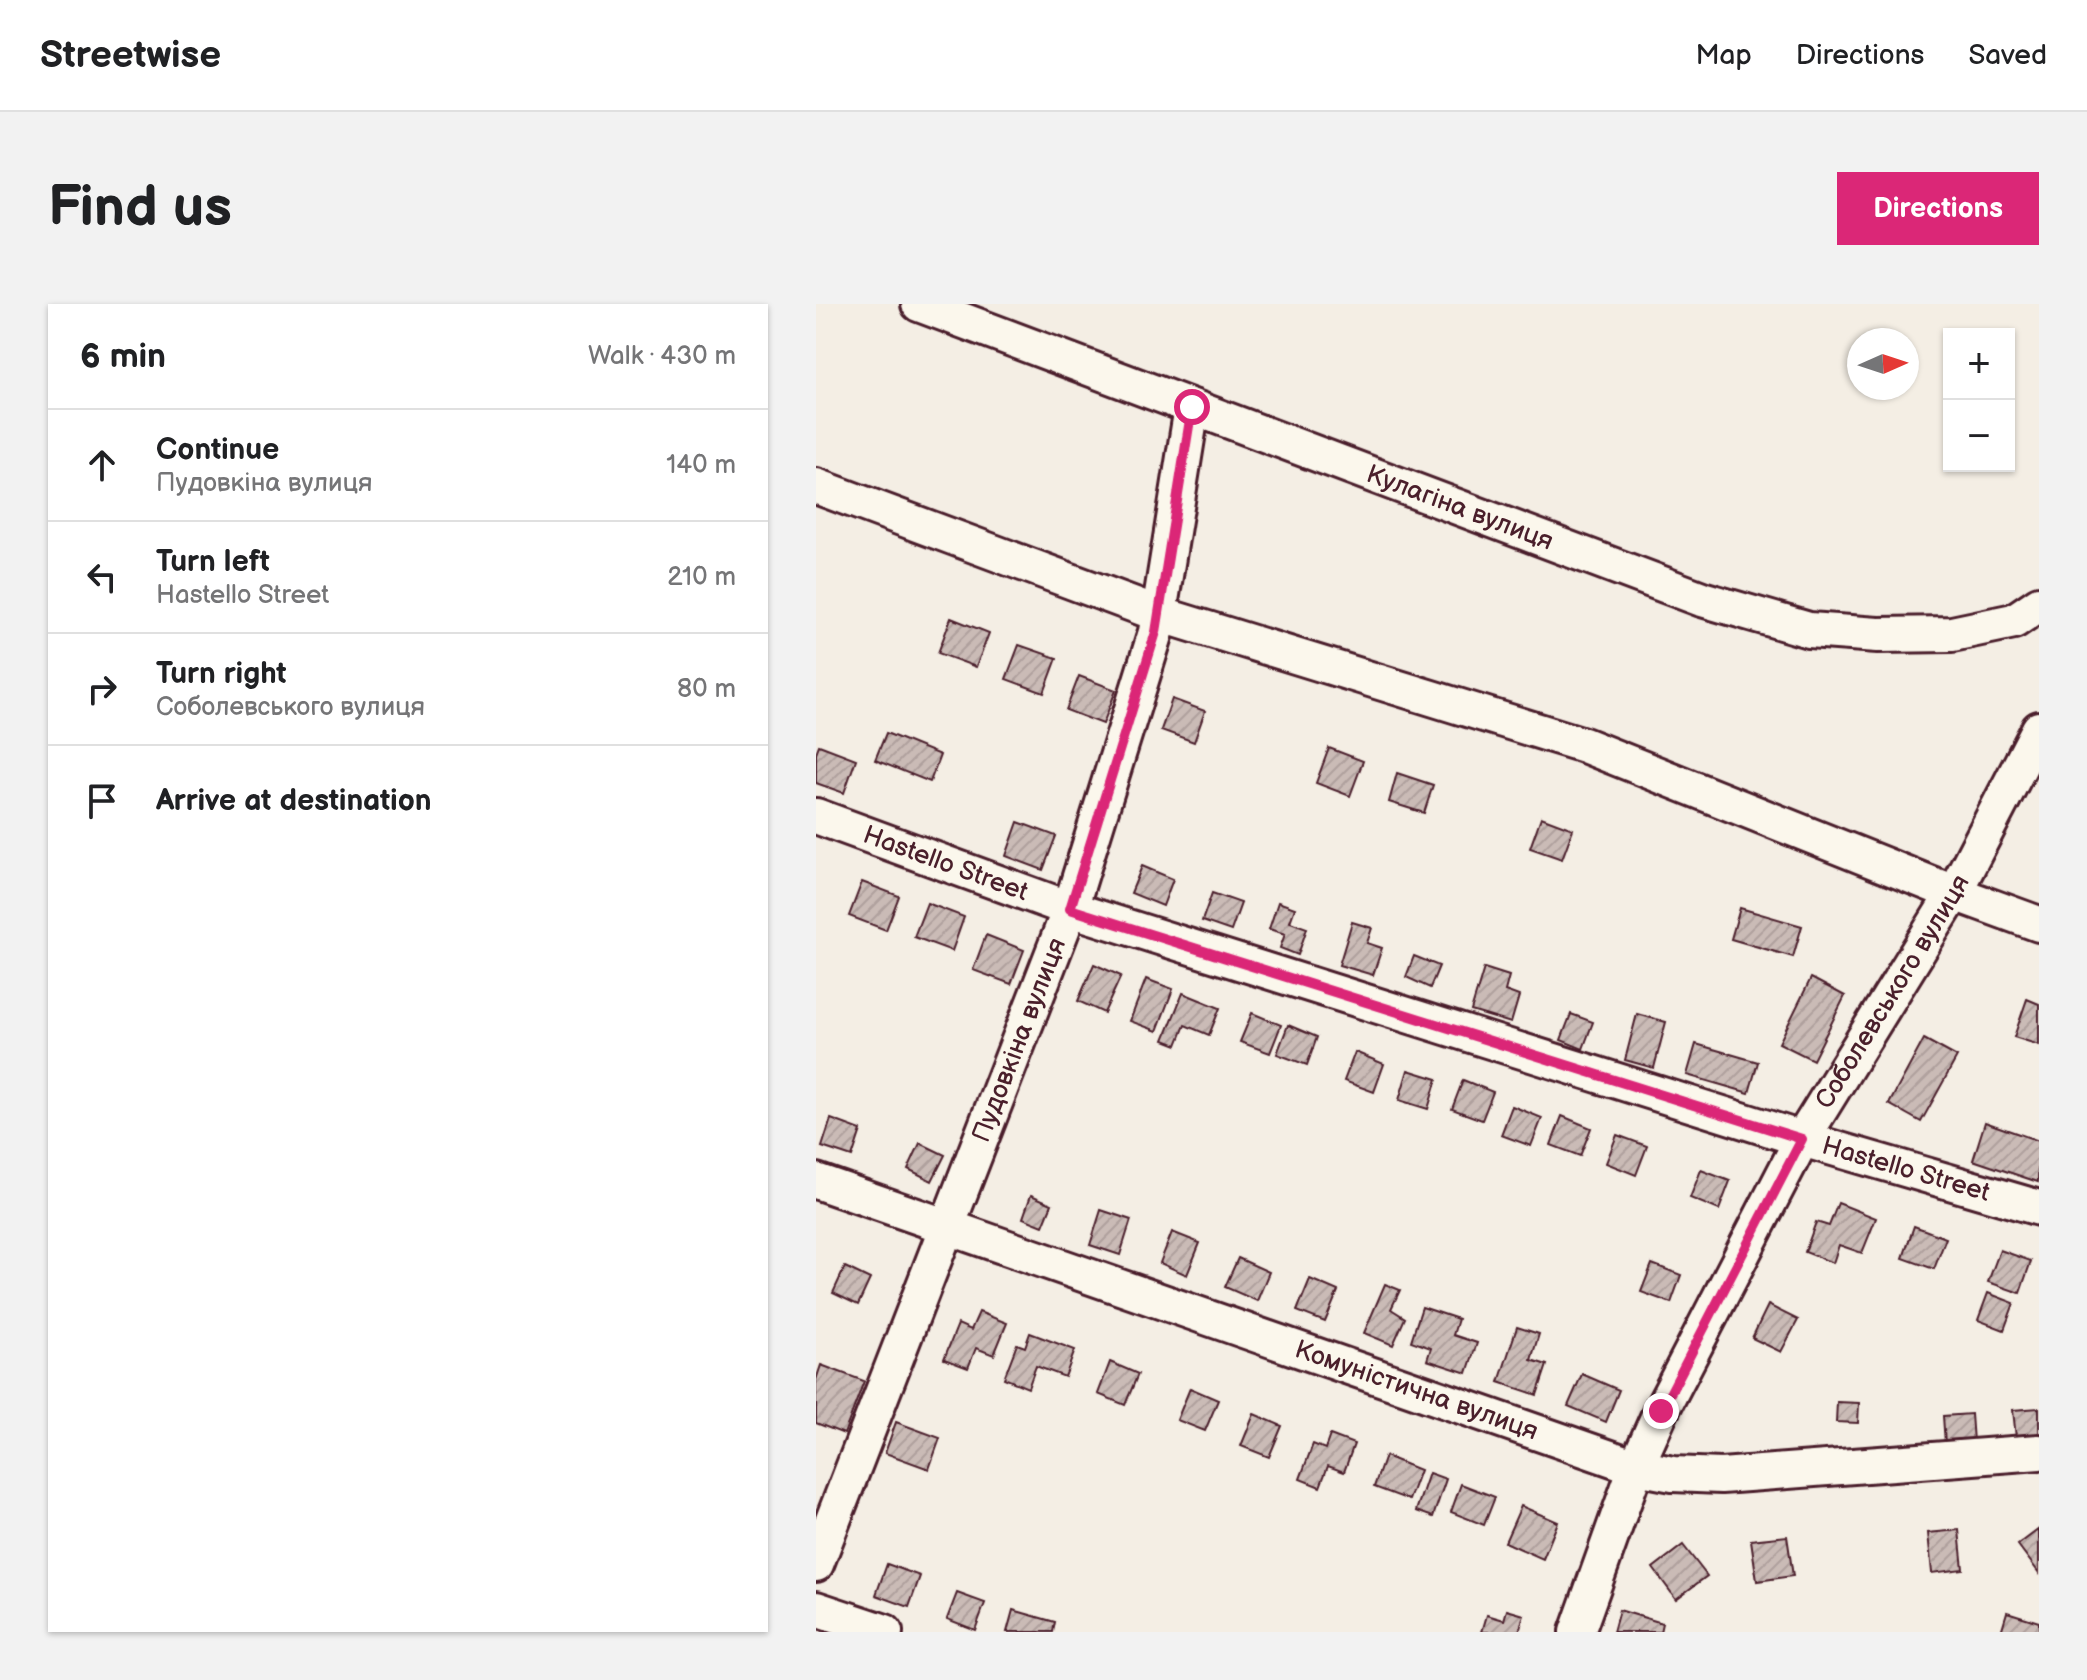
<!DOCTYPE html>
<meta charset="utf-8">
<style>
body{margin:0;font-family:"Balsamiq Sans",sans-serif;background:#f2f2f2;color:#202124}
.controls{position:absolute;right:24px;top:24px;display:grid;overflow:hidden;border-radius:0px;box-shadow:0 2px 6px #0004}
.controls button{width:72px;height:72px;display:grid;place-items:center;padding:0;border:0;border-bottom:2px solid #e0e0e0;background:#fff;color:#202124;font:40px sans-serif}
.compass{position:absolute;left:1031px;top:24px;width:72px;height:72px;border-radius:50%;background:#fff;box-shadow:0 2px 6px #0004;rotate:87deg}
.stop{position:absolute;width:24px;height:24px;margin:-18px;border:6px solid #db2777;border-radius:50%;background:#fff}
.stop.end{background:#db2777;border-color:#fff;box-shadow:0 2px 8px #0008}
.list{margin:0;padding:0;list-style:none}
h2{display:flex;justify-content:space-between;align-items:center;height:104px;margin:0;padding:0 32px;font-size:34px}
h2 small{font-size:26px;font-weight:400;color:#757577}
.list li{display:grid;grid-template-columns:52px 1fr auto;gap:24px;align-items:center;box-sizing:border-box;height:112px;padding:0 32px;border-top:2px solid #e0e0e0}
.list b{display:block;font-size:30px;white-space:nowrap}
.list p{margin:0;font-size:26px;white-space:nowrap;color:#757577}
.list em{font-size:26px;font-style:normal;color:#757577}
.icon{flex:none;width:44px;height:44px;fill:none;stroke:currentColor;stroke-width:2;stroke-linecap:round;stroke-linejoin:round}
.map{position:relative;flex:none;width:1223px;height:1328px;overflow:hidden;border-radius:0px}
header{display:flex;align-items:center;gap:48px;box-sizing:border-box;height:112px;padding:0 40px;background:#fff;border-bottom:2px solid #e0e0e0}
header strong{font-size:38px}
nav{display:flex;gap:44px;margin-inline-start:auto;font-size:28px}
.intro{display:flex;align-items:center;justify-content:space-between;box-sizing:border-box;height:192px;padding:0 48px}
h1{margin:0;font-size:56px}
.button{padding:20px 36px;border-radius:0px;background:#db2777;color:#fff;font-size:28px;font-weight:700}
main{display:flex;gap:48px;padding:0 48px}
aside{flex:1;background:#fff;border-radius:0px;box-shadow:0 2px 6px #0004}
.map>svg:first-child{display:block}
.building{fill:url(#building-hatch);stroke:#4a1f2b;stroke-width:2}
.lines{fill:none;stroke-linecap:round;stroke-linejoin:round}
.minor-casing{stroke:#4a1f2b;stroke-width:40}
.minor{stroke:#fbf7ec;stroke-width:34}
.route{stroke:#db2777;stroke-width:10}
.labels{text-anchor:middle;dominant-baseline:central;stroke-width:8;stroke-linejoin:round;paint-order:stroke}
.street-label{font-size:26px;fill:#4a1f2b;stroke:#fbf7ec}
</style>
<header>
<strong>Streetwise</strong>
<nav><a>Map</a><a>Directions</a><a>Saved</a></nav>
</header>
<div class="intro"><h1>Find us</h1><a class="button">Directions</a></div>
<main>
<aside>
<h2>6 min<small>Walk · 430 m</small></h2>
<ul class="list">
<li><svg class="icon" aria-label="ahead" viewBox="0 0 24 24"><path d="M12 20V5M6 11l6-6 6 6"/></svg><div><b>Continue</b><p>Пудовкіна вулиця</p></div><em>140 m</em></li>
<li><svg class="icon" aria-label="left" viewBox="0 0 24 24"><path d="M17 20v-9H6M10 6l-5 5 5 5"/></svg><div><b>Turn left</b><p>Hastello Street</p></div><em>210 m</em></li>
<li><svg class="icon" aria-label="right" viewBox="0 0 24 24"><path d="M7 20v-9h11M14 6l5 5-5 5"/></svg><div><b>Turn right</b><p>Соболевського вулиця</p></div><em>80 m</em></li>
<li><svg class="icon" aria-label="arrive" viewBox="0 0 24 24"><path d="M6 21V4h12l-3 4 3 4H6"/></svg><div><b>Arrive at destination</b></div></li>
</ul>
</aside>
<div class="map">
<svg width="1223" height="1328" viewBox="0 0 1223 1328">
<defs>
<pattern id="building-hatch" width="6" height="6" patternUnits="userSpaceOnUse" patternTransform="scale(2)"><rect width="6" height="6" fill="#cabbb6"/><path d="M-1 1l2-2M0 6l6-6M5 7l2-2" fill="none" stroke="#afa09d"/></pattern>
</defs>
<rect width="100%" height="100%" fill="#f4eee4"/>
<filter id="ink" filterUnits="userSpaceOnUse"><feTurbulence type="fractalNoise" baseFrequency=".0125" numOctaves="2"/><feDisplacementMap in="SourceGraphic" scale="16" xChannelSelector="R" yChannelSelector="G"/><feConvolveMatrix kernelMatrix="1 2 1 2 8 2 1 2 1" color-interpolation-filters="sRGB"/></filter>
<g filter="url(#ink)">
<!-- building -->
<g class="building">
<path d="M135,314L173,329L160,363L122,349Z"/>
<path d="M203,341L241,354L228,389L190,375Z"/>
<path d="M263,372L300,386L287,420L250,406Z"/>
<path d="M356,395L389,407L378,438L345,426Z"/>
<path d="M70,429L124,451L114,478L59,456Z"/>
<path d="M3,441L40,455L28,489L0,479V449Z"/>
<path d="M513,444L547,457L534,492L500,479Z"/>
<path d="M581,469L617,481L608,509L573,498Z"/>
<path d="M725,513L757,525L746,555L714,544Z"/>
<path d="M202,518L240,532L227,566L190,552Z"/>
<path d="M326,562L357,575L347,602L315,589Z"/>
<path d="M46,578L83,592L70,626L33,612Z"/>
<path d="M396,589L425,599L415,627L386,617Z"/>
<path d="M462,598L479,604L474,618L491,624L482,651L464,644L469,630L453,625Z"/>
<path d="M111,599L148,613L136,647L98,633Z"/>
<path d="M924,604L986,622L977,653L915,635Z"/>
<path d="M536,618L556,624L551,639L566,644L557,671L523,661Z"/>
<path d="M170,631L208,646L195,680L157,666Z"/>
<path d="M598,652L623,662L614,684L590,673Z"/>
<path d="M278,660L305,672L288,709L262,697Z"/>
<path d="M668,664L693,672L689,687L703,692L695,719L655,707Z"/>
<path d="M995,674L1029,692L997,756L963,739Z"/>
<path d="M330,675L357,685L341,727L314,717Z"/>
<path d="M367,689L404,704L393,731L369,721L361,741L348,736Z"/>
<path d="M1211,695L1223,700V741L1198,733Z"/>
<path d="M436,709L465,721L454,749L424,738Z"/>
<path d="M755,710L777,718L767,745L745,736Z"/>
<path d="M821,710L850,718L838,764L809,756Z"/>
<path d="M472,721L501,733L491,761L461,750Z"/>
<path d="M1108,735L1141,753L1105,818L1073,800Z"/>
<path d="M880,740L942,758L933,789L871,771Z"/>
<path d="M539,748L568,760L558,788L528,777Z"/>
<path d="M592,766L621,775L612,805L583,796Z"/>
<path d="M647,776L677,788L666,816L636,805Z"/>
<path d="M696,802L726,814L715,842L685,831Z"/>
<path d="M746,812L775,824L764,852L735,841Z"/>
<path d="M15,815L45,826L36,853L6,843Z"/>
<path d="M1169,818L1223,837L1222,878L1157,856Z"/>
<path d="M801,831L831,842L820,871L790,859Z"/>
<path d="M104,839L129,851L116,877L92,865Z"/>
<path d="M885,866L914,877L903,906L874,894Z"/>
<path d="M215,891L236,900L227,922L207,914Z"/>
<path d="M1022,899L1060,914L1046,949L1023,941L1017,959L989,948L1000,918L1013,922Z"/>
<path d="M285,906L315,916L304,951L274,941Z"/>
<path d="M1098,922L1130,934L1118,965L1087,954Z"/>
<path d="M356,928L384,939L371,971L344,959Z"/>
<path d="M1184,946L1215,957L1204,989L1172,978Z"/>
<path d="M422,954L453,968L441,997L409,983Z"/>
<path d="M836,960L865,971L855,999L825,988Z"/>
<path d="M29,963L54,975L42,1001L17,989Z"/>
<path d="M494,975L522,987L509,1018L481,1007Z"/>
<path d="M569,980L584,986L575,1005L589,1014L577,1041L548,1029Z"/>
<path d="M1172,989L1198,999L1188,1026L1162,1016Z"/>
<path d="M952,1001L982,1016L965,1048L936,1034Z"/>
<path d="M606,1003L642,1015L637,1031L661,1039L651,1069L611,1056L615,1044L595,1037Z"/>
<path d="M163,1008L191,1019L178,1051L160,1044L152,1064L128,1055L142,1020L155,1026Z"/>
<path d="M701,1023L723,1030L715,1056L731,1061L721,1091L683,1078Z"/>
<path d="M214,1029L259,1046L249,1073L220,1062L212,1084L188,1074L201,1040L209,1043Z"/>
<path d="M294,1058L322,1070L309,1101L282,1090Z"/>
<path d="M5,1061L48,1077L28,1130L0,1119V1076Z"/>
<path d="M766,1070L803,1086L790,1118L752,1102Z"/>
<path d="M374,1084L402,1096L389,1127L361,1116Z"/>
<path d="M1021,1098L1043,1099L1042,1119L1020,1118Z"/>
<path d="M1223,1104V1132L1200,1134L1197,1106Z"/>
<path d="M438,1110L466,1122L453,1153L425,1142Z"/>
<path d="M1155,1110L1157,1138L1129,1140L1127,1112Z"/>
<path d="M80,1118L124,1134L113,1165L69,1149Z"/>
<path d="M514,1131L538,1140L528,1168L512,1162L504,1183L484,1175L497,1140L509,1145Z"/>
<path d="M569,1152L604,1166L593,1196L558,1183Z"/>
<path d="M613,1169L630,1175L617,1213L600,1207Z"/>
<path d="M645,1180L679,1193L668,1221L635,1208Z"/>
<path d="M705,1202L742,1218L727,1255L689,1238Z"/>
<path d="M1223,1225V1269L1202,1241Z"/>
<path d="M1143,1226L1147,1265L1116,1269L1112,1229Z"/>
<path d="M971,1232L977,1272L941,1277L935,1236Z"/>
<path d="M867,1241L891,1272L860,1295L837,1264Z"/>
<path d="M71,1260L104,1272L93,1303L60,1291Z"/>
<path d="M141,1289L169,1299L159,1326L131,1315Z"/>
<path d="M197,1306L239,1318L237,1328H191Z"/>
<path d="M691,1306L708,1311L703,1328H666L671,1311L688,1316Z"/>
<path d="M803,1306L846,1319L844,1328H797Z"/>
<path d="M1191,1308L1223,1318V1328H1185Z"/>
</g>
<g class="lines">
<defs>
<g id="minor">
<path id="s1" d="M103,0L886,295L993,326L1062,331L1136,330L1198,317L1223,300"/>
<path d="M0,182L343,310L768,441L1138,589L1223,620"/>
<path id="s2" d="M0,512L254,605L986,835L1223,904"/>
<path id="s3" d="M0,877L820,1163L857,1170L905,1172L1223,1148"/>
<path id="s4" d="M0,1260L254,605L340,328L376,103"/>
<path d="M0,1305L69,1328"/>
<path id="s5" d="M761,1328L820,1163L845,1107L986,835L1138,589L1223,425"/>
</g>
</defs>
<!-- minor casing -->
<use href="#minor" class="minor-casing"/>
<!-- minor -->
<use href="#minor" class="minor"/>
</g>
</g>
<g class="lines" filter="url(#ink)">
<!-- route -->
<path class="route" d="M376,103L340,328L254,605L986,835L845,1107"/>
</g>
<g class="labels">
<!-- street labels -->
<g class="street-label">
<text stroke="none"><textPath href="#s1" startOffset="578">Кулагіна вулиця</textPath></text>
<text stroke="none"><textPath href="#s2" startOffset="138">Hastello Street</textPath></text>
<text stroke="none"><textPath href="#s5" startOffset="716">Соболевського вулиця</textPath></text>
<text stroke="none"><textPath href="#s4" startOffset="562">Пудовкіна вулиця</textPath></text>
<text stroke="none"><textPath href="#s2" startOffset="1146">Hastello Street</textPath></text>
<text stroke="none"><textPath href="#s3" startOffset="636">Комуністична вулиця</textPath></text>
</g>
</g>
</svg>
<div class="controls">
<button>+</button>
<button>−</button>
</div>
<svg class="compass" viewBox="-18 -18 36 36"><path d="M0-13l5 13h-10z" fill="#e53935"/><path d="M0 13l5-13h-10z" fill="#757577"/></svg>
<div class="stop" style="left:376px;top:103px"></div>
<div class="stop end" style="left:845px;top:1107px"></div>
</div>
</main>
